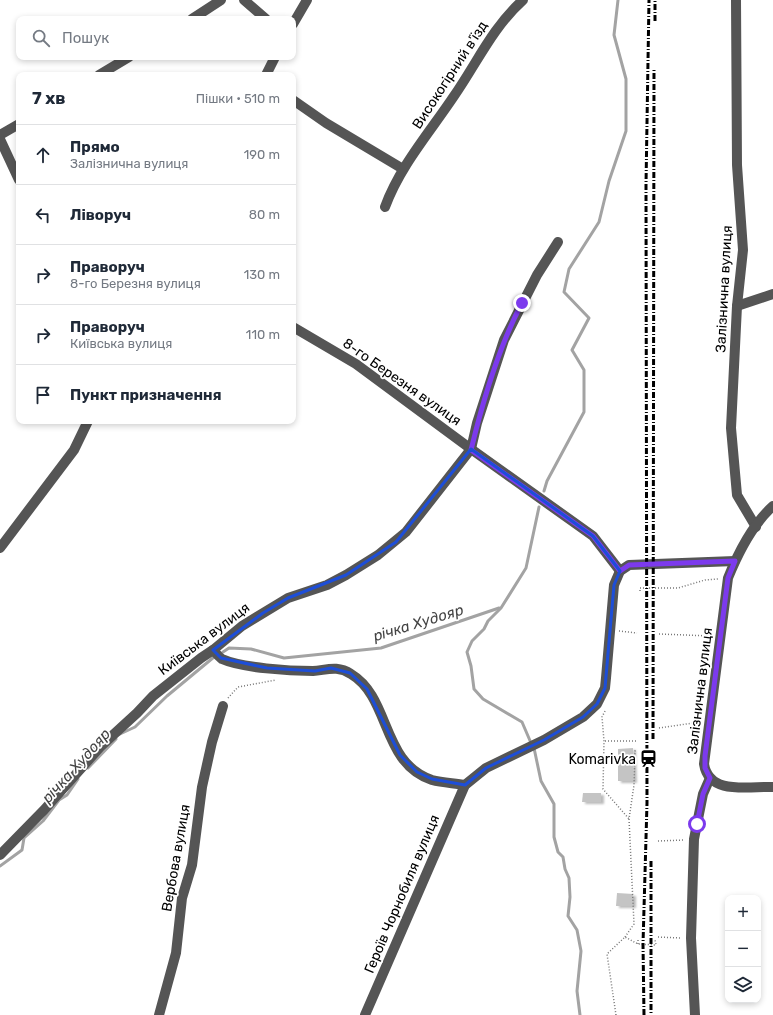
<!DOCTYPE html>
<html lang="uk">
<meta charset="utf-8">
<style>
body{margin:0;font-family:Rubik,sans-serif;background:#f6f6f7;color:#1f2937}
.controls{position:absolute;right:12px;bottom:12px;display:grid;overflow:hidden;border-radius:8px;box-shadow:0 2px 6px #0003}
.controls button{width:36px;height:36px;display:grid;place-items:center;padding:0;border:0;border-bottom:1px solid #e0e1e3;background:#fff;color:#1f2937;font:20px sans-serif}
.stop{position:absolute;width:12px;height:12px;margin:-9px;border:3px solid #7c3aed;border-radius:50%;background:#fff}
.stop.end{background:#7c3aed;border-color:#fff;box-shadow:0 1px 4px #0008}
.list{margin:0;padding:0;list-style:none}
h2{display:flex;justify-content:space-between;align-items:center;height:52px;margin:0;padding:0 16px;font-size:17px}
h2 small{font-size:13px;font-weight:400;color:#747a83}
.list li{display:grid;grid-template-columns:26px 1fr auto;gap:12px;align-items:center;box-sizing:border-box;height:60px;padding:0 16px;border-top:1px solid #e0e1e3}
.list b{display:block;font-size:15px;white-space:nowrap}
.list p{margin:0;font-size:13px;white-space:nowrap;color:#747a83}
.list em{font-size:13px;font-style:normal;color:#747a83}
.icon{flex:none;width:22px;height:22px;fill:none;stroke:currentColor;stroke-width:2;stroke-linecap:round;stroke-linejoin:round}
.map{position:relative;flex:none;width:773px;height:1015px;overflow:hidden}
.search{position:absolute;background:#fff;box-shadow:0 2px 6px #0003;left:16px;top:16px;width:280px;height:44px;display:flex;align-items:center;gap:10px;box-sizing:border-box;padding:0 14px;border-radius:8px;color:#747a83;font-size:15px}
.panel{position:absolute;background:#fff;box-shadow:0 2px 6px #0003;left:16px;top:72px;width:280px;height:352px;border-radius:8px}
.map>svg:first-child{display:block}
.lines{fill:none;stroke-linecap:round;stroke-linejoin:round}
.stream{stroke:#a3a3a3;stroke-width:3}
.building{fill:#c4c4c4;filter:url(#shadow)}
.path{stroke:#777;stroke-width:1.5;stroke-dasharray:1 2;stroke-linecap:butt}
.minor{stroke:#555;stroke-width:10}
.rail{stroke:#000;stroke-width:3;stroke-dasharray:6 2 1 2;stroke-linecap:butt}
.route{stroke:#7c3aed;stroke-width:5}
.marked{fill:none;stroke:#1d4ed8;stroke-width:3;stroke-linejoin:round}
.labels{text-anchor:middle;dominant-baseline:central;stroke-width:3.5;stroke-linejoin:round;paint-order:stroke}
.street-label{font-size:14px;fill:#000;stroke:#fff}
.poi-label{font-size:14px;fill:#000;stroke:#fff;text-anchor:end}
.water-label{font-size:15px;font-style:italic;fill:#444;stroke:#fff}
</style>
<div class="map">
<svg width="773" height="1015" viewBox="0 0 773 1015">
<defs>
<filter id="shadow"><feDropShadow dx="3" dy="2" stdDeviation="1" flood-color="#0004"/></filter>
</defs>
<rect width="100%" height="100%" fill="#fff"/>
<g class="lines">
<!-- stream -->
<g class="stream">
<path d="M544,491L547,481L584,412V370L572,350L589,318L564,292L569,269L599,222L609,181L626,131V79L614,35L618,0"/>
<path d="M223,652L229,648L251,649L284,658L381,648L499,608"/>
<path d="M120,734L135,727L167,696L214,657"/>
<path d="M531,743L522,722L483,699L474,689L471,666L467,652L472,641L484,629L488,621L501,608L526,568L539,507"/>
<path d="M534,748L541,781L554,804V837L558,852L563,857L565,869L569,878L570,897L568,916L577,930L581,951L577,991L580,1015"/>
<path d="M88,768L116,739"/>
<path d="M0,866L22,850L24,838L43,821L59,800L67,795L78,779"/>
</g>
</g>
<!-- building -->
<g class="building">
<path d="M633,748L634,781H618V749Z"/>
<path d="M583,793H601V802H582Z"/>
<path d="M617,893L633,894V906H616Z"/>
</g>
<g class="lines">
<!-- path -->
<g class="path">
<path d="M640,591V588H678L705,580L718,579"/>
<path d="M619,631L637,633"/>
<path d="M659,634L711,636"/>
<path d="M228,698L238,687L276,680"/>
<path d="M605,711L602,717L604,741L603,789L629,819"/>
<path d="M659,728L700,722"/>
<path d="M605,741H637"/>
<path d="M658,841L684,840"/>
<path d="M625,937L634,924L629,819L634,785L635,751L637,750"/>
<path d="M658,937L681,938"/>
<path d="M638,944V938"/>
<path d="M616,1015L607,954L625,937L638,944L656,945L655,940"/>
</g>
<!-- minor -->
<g class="minor">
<path d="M244,0L266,19"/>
<path d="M736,0L737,165L743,250L737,306L731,428L737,495L756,527"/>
<path d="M192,19L221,0"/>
<path d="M293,24L307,0"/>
<path d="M99,75L129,57"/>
<path d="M266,75L275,57"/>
<path d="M293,100L326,123L403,169"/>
<path d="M0,135L19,124"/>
<path d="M0,139L19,180"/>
<path d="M385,207C400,166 430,132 454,96C477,63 492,28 523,0"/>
<path d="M737,306L773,294"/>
<path d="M293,327L356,364L471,449L593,536L620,571"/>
<path d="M773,506C753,524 738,553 728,578L704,764C709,796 750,786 773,787"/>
<path d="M0,548L74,450L88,421"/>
<path d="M213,650C216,653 219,657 222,659C242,668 290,671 313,671C327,670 337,665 351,674C391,698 381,763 432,780C443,783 455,783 465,785"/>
<path d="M0,855L44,810L101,746L137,713L153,696L201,658L213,650L242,626L288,598L327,585L346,575L378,555L406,532L471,449L477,423L504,340L537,275L558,242"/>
<path d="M159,1015L176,953L182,898L192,865L202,787L212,742L223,706"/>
<path d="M365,1015L465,785L486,768L544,740L583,717L597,704L605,688L606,678L614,585L620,571L629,565L735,561"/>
<path d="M695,1015L691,938L694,839L703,794L710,778"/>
</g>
<!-- rail -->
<g class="rail">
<path d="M655,21V0"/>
<path d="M653,739L654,69"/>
<path d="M651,861V1015"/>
<path d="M644,1015L643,944L647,803L646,185L649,0"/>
</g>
</g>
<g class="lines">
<!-- route -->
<path class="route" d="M522,303C498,348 483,400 471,450L593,536L620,571L629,565L735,561L728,578L705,756V768L710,778L703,794L697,824"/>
</g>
<!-- marked area -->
<path class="marked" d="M471,449L593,536L620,571L614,585L605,688L597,704L583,717L544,740L486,768L465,785L432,779L417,772L400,755L367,689L350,673L331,668L315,671L267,668L221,658L213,650L263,613L288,598L346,575L396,542Z"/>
<!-- icons -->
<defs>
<symbol id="station-bare" viewBox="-9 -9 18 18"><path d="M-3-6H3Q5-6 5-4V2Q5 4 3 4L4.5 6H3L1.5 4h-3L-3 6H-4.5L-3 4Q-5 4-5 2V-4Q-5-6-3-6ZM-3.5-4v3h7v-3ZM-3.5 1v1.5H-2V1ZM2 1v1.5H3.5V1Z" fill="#000" stroke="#fff" stroke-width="2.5" paint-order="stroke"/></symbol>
</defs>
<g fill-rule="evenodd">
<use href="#station-bare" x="636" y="746" width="25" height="25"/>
</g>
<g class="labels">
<!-- street labels -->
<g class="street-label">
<text transform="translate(450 75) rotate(-57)">Високогірний в'їзд</text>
<text transform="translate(724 289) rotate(-87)">Залізнична вулиця</text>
<text transform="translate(402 382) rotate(35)">8-го Березня вулиця</text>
<text transform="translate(204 639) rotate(-37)">Київська вулиця</text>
<text transform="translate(700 691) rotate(-83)">Залізнична вулиця</text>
<text transform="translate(176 858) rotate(-80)">Вербова вулиця</text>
<text transform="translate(402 894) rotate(-67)">Героїв Чорнобиля вулиця</text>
</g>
<!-- poi labels -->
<g class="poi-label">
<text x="636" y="759">Komarivka</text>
</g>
<!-- water labels -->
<g class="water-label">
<text transform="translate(418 623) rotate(-17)">річка Худояр</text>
<text transform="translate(76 766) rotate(-48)">річка Худояр</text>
</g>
</g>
</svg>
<div class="controls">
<button>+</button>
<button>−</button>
<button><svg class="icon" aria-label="layers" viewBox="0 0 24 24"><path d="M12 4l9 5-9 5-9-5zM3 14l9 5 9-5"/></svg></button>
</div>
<div class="stop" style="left:697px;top:824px"></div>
<div class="stop end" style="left:522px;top:303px"></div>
<div class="search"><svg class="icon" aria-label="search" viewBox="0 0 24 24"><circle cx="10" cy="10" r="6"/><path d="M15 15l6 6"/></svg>Пошук</div>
<section class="panel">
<h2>7 хв<small>Пішки · 510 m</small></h2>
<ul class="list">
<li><svg class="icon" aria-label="ahead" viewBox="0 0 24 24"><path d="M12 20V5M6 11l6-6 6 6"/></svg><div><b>Прямо</b><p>Залізнична вулиця</p></div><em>190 m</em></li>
<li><svg class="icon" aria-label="left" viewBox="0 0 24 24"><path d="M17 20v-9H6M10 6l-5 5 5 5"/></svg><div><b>Ліворуч</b></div><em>80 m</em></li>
<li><svg class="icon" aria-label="right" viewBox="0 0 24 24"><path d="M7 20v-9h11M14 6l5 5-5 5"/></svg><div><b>Праворуч</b><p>8-го Березня вулиця</p></div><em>130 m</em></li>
<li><svg class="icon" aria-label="right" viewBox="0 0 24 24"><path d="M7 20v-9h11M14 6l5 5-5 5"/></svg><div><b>Праворуч</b><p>Київська вулиця</p></div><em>110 m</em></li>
<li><svg class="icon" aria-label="arrive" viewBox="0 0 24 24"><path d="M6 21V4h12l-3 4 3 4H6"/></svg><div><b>Пункт призначення</b></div></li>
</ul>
</section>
</div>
